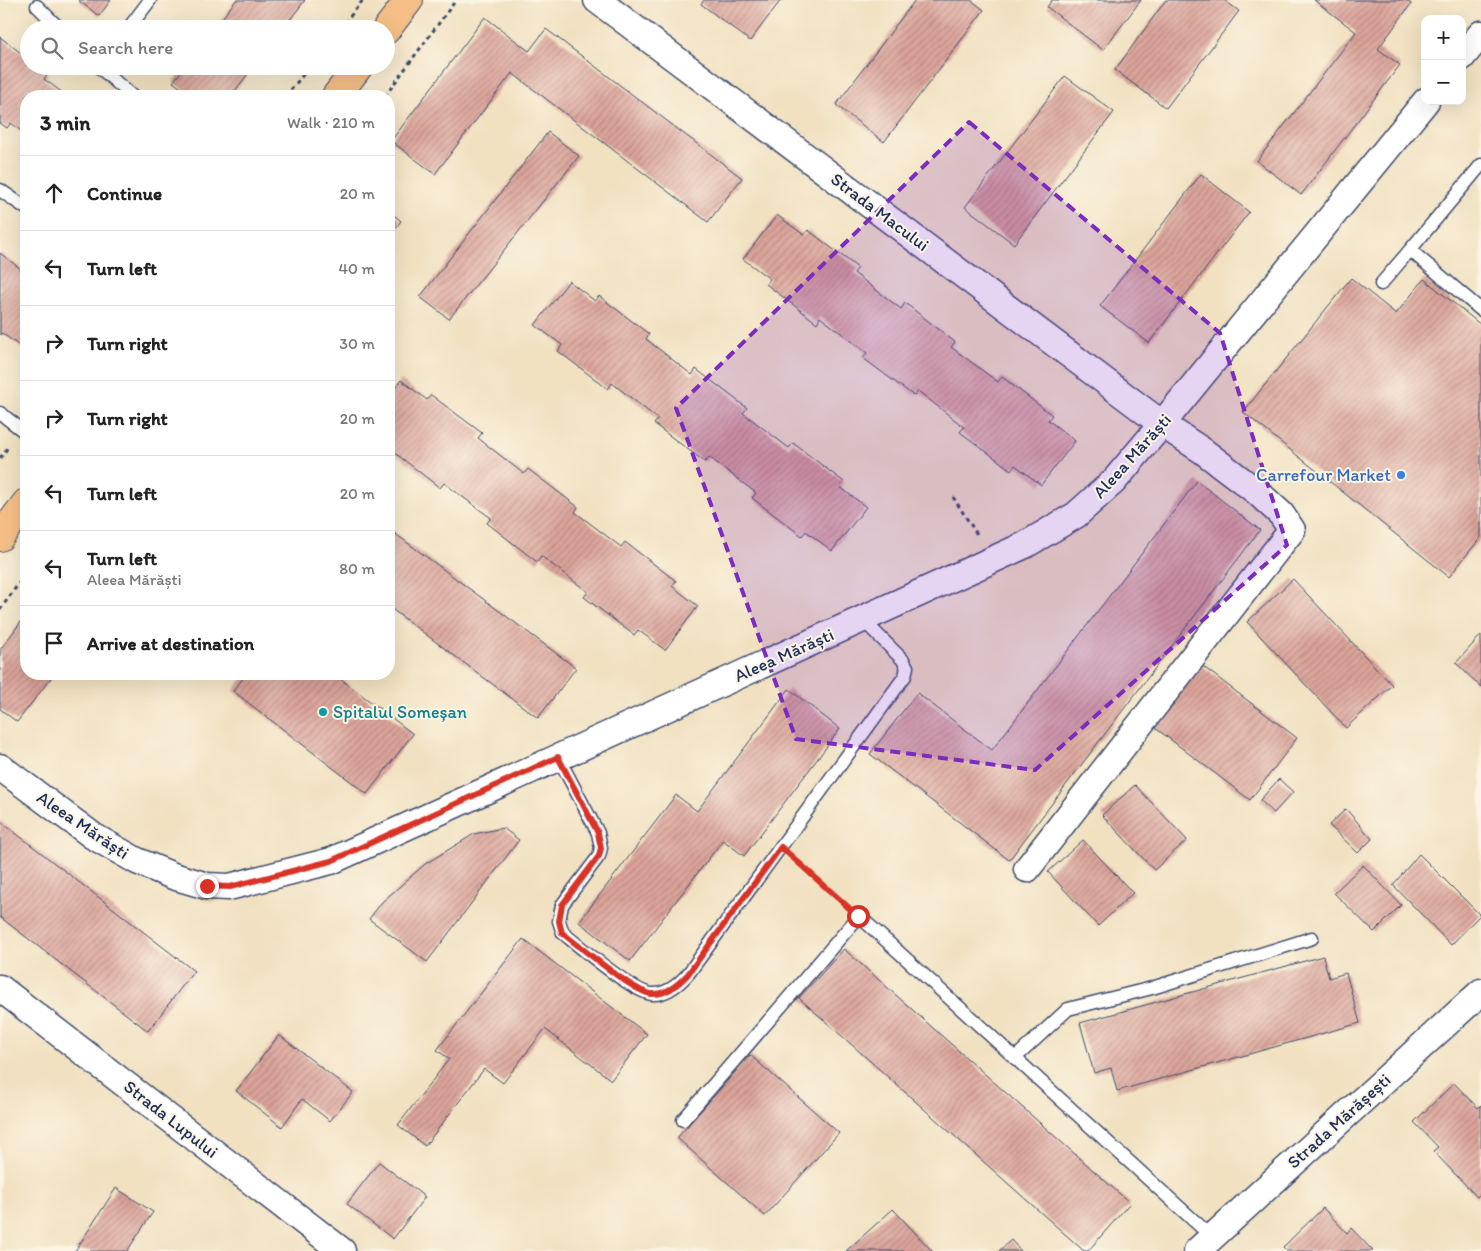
<!DOCTYPE html>
<meta charset="utf-8">
<style>
body{margin:0;font-family:Itim,sans-serif;background:#f6f6f6;color:#222}
.controls{position:absolute;right:15px;top:15px;display:grid;overflow:hidden;border-radius:10px;box-shadow:0 5px 20px #0002}
.controls button{width:45px;height:45px;display:grid;place-items:center;padding:0;border:0;border-bottom:1px solid #e0e0e0;background:#fff;color:#222;font:25px sans-serif}
.stop{position:absolute;width:15px;height:15px;margin:-11px;border:4px solid #d93025;border-radius:50%;background:#fff}
.stop.end{background:#d93025;border-color:#fff;box-shadow:0 1px 5px #0008}
.list{margin:0;padding:0;list-style:none}
h2{display:flex;justify-content:space-between;align-items:center;height:65px;margin:0;padding:0 20px;font-size:21px}
h2 small{font-size:16px;font-weight:400;color:#767676}
.list li{display:grid;grid-template-columns:32px 1fr auto;gap:15px;align-items:center;box-sizing:border-box;height:75px;padding:0 20px;border-top:1px solid #e0e0e0}
.list b{display:block;font-size:19px;white-space:nowrap}
.list p{margin:0;font-size:16px;white-space:nowrap;color:#767676}
.list em{font-size:16px;font-style:normal;color:#767676}
.icon{flex:none;width:28px;height:28px;fill:none;stroke:currentColor;stroke-width:2;stroke-linecap:round;stroke-linejoin:round}
.map{position:relative;flex:none;width:1481px;height:1251px;overflow:hidden}
.search{position:absolute;background:#fff;box-shadow:0 5px 20px #0002;left:20px;top:20px;width:375px;height:55px;display:flex;align-items:center;gap:12px;box-sizing:border-box;padding:0 18px;border-radius:28px;color:#767676;font-size:19px}
.panel{position:absolute;background:#fff;box-shadow:0 5px 20px #0002;left:20px;top:90px;width:375px;height:590px;border-radius:20px}
.map>svg:first-child{display:block}
.building{fill:url(#building-hatch)}
.lines{fill:none;stroke-linecap:round;stroke-linejoin:round}
.service-casing{stroke:#3b4a6d;stroke-width:15}
.minor-casing{stroke:#3b4a6d;stroke-width:29}
.primary-casing{stroke:#3b4a6d;stroke-width:30}
.path{stroke:#3b4a6d;stroke-width:3;stroke-dasharray:4 4;stroke-linecap:butt}
.service{stroke:#fff;stroke-width:12}
.minor{stroke:#fff;stroke-width:26}
.primary{stroke:#f5be86;stroke-width:28}
.route{stroke:#d93025;stroke-width:6}
.marked{fill:#7b2cbf;fill-opacity:0.2;stroke:#7b2cbf;stroke-width:4;stroke-dasharray:10 6;stroke-linejoin:round}
.shop-dot{fill:#3f7fe0;stroke:#fcf5e5;stroke-width:2}
.culture-dot{fill:#0f9aa8;stroke:#fcf5e5;stroke-width:2}
.labels{text-anchor:middle;dominant-baseline:central;stroke-width:4;stroke-linejoin:round;paint-order:stroke}
.street-label{font-size:18px;fill:#1b2f5e;stroke:#fcf5e5}
.shop-label{font-size:18px;fill:#366cbe;stroke:#fcf5e5;text-anchor:end}
.culture-label{font-size:18px;fill:#0d838f;stroke:#fcf5e5;text-anchor:start}
</style>
<div class="map">
<svg width="1481" height="1251" viewBox="0 0 1481 1251">
<defs>
<pattern id="building-hatch" width="6" height="6" patternUnits="userSpaceOnUse" patternTransform="scale(1.25)"><rect width="6" height="6" fill="#dca49a"/><path d="M-1 1l2-2M0 6l6-6M5 7l2-2" fill="none" stroke="#b28681"/></pattern>
</defs>
<rect width="100%" height="100%" fill="#fcf5e5"/>
<filter id="ink" filterUnits="userSpaceOnUse"><feTurbulence type="fractalNoise" baseFrequency=".02" numOctaves="2"/><feDisplacementMap in="SourceGraphic" scale="10" xChannelSelector="R" yChannelSelector="G"/><feConvolveMatrix kernelMatrix="1 2 1 2 8 2 1 2 1" color-interpolation-filters="sRGB"/></filter>
<filter id="wash" filterUnits="userSpaceOnUse"><feTurbulence type="fractalNoise" baseFrequency=".0096" numOctaves="4" result="noise"/><feDisplacementMap in="SourceGraphic" scale="20" xChannelSelector="R" yChannelSelector="G"/><feGaussianBlur stdDeviation="1.12" result="paint"/><feColorMatrix in="noise" values="0 0 0 0 0 0 0 0 0 0 0 0 0 0 0 0 0 1.4 0 .05"/><feComposite in="paint" operator="in"/></filter>
<g filter="url(#wash)">
<rect width="100%" height="100%" fill="#f1e1c1"/>
<g id="blocks">
<!-- building -->
<g class="building">
<path d="M78,0H111L99,16Z"/>
<path d="M236,0H305L283,29H214Z"/>
<path d="M704,0H781L750,41L701,4Z"/>
<path d="M915,0H971L984,10L884,142L836,105Z"/>
<path d="M1052,0H1141L1103,50L1047,7Z"/>
<path d="M1166,0H1224L1239,11L1166,108L1115,70Z"/>
<path d="M1314,0H1406L1411,4L1378,49L1400,65L1301,195L1257,161L1356,32Z"/>
<path d="M485,17L529,51L546,29L742,178L708,222L512,73L435,174L391,141Z"/>
<path d="M0,37L29,59V66H38L48,74L44,79L67,96H26V135L11,123L7,128L0,123Z"/>
<path d="M185,66H254L231,96H192L173,82Z"/>
<path d="M1065,76L1114,112L1014,244L965,207Z"/>
<path d="M548,132L579,156L449,319L420,297Z"/>
<path d="M1201,174L1249,212L1149,343L1100,306Z"/>
<path d="M389,211L401,221L389,237Z"/>
<path d="M777,215L804,235L808,230L858,268L854,273L901,309L905,303L955,342L951,347L998,382L1002,377L1052,415L1048,420L1075,441L1041,485L1015,465L1011,470L960,432L964,427L918,391L914,396L863,358L867,353L820,317L817,323L766,284L770,279L743,259Z"/>
<path d="M0,253L26,273V351L2,333L0,335Z"/>
<path d="M1351,278L1396,314L1424,279L1481,325V537L1449,577L1243,412Z"/>
<path d="M569,281L595,301L599,296L649,334L646,339L692,375L696,369L747,408L743,413L789,448L793,443L844,482L840,487L866,507L832,551L806,531L802,536L752,498L756,493L709,457L705,462L654,424L658,419L612,383L608,389L558,351L562,345L535,325Z"/>
<path d="M401,380L427,400L431,395L482,433L478,438L524,474L528,469L578,507L575,512L621,547L625,542L676,581L672,586L698,606L665,650L638,630L634,635L584,597L588,592L541,556L537,562L487,523L491,518L444,483L440,488L390,449L394,444L389,441V396Z"/>
<path d="M1197,481L1260,530L1009,860L870,754L917,693L992,750Z"/>
<path d="M389,529L576,668L538,718L389,607Z"/>
<path d="M1293,579L1392,685L1346,728L1247,622Z"/>
<path d="M26,615V674H54L17,722L0,709V650Z"/>
<path d="M1481,635V687L1456,663Z"/>
<path d="M1201,665L1297,738L1250,800L1154,727Z"/>
<path d="M246,674H334L413,734L367,794L233,691Z"/>
<path d="M789,689L840,729L744,856L723,840L630,961L579,922L676,795L697,811Z"/>
<path d="M1279,779L1293,792L1274,813L1260,800Z"/>
<path d="M1135,785L1187,840L1154,870L1102,815Z"/>
<path d="M1346,809L1372,839L1358,853L1329,825Z"/>
<path d="M0,821L194,971L148,1031L0,917Z"/>
<path d="M503,828L519,840L427,962L369,919L382,902L425,864L474,834Z"/>
<path d="M1083,840L1133,893L1098,926L1048,872Z"/>
<path d="M1419,854L1480,915L1451,945L1393,885Z"/>
<path d="M1363,865L1401,905L1374,932L1334,893Z"/>
<path d="M523,939L647,1034L611,1080L545,1029L503,1083L484,1069L425,1146L398,1125L449,1059L437,1050Z"/>
<path d="M844,949L1130,1203L1088,1251H1084L799,998Z"/>
<path d="M1323,956L1329,978L1346,973L1360,1023L1117,1091L1111,1068L1094,1073L1080,1023Z"/>
<path d="M279,1035L353,1092L330,1121L302,1099L282,1127L236,1091Z"/>
<path d="M750,1055L839,1133L765,1216L677,1138Z"/>
<path d="M1454,1083L1478,1108L1481,1105V1193L1477,1197L1433,1151L1438,1147L1414,1122Z"/>
<path d="M379,1162L425,1197L393,1239L347,1204Z"/>
<path d="M116,1188L153,1212L127,1251H75Z"/>
<path d="M1323,1208L1347,1233L1351,1228L1373,1251H1287L1283,1247Z"/>
<path d="M893,1209L932,1251H846Z"/>
<path d="M1011,1240L1021,1251H999Z"/>
</g>
</g>
</g>
<g filter="url(#ink)">
<use href="#blocks" fill-opacity="0" stroke="#3b4a6d" stroke-width="1"/>
<g class="lines">
<defs>
<g id="service">
<path d="M37,6L60,29"/>
<path d="M128,29L150,0"/>
<path d="M98,66L132,96"/>
<path d="M0,190L26,208"/>
<path d="M1410,250L1481,165"/>
<path d="M1381,284L1410,250L1481,310"/>
<path d="M0,413L26,433"/>
<path d="M558,757L598,833L601,848L599,856L562,905L559,921L563,933C579,946 634,993 652,994C667,995 679,984 688,974L905,676L907,667L903,660L862,619"/>
<path d="M1015,1058L1068,1009L1152,988L1312,938"/>
<path d="M683,1120L859,916L1212,1237"/>
</g>
<g id="minor">
<path d="M597,0L1162,424L1203,451L1257,492L1281,514L1292,530L1027,869"/>
<path d="M1462,57L1481,34"/>
<path d="M0,767L93,836L137,861L173,876L207,886L229,887L331,861L1025,545L1076,515L1114,481L1162,424L1426,101"/>
<path d="M0,988L342,1251"/>
<path d="M1197,1251L1481,992"/>
</g>
<g id="primary">
<path d="M386,30L409,0"/>
<path d="M336,96L359,66"/>
<path d="M0,537L26,503"/>
</g>
</defs>
<!-- service casing -->
<use href="#service" class="service-casing"/>
<!-- minor casing -->
<use href="#minor" class="minor-casing"/>
<!-- primary casing -->
<use href="#primary" class="primary-casing"/>
<!-- path -->
<g class="path">
<path d="M340,29L363,0"/>
<path d="M286,96L310,66"/>
<path d="M385,96L456,0"/>
<path d="M0,458L9,446"/>
<path d="M953,497L978,536"/>
<path d="M0,610L26,573"/>
<path d="M798,862L843,903"/>
</g>
<!-- service -->
<use href="#service" class="service"/>
<!-- minor -->
<use href="#minor" class="minor"/>
<!-- primary -->
<use href="#primary" class="primary"/>
</g>
</g>
<g class="lines" filter="url(#ink)">
<!-- route -->
<path class="route" d="M207,886L230,887L331,861L558,757L598,833L601,848L599,856L562,905L559,921L562,933C580,946 634,993 652,994C667,995 679,984 688,974L781,847L858,916"/>
</g>
<!-- marked area -->
<path class="marked" d="M969,122L1220,333L1287,545L1035,770L796,739L676,408Z"/>
<!-- markers -->
<circle class="shop-dot" cx="1401" cy="475" r="5"/>
<circle class="culture-dot" cx="323" cy="712" r="5"/>
<g class="labels">
<!-- street labels -->
<g class="street-label">
<text transform="translate(880 212) rotate(37)">Strada Macului</text>
<text transform="translate(1132 456) rotate(-48)">Aleea Mărăști</text>
<text transform="translate(784 655) rotate(-24)">Aleea Mărăști</text>
<text transform="translate(83 825) rotate(34)">Aleea Mărăști</text>
<text transform="translate(171 1119) rotate(38)">Strada Lupului</text>
<text transform="translate(1339 1121) rotate(-42)">Strada Mărășești</text>
</g>
<!-- shop labels -->
<g class="shop-label">
<text x="1391" y="475">Carrefour Market</text>
</g>
<!-- culture labels -->
<g class="culture-label">
<text x="333" y="712">Spitalul Someșan</text>
</g>
</g>
</svg>
<div class="controls">
<button>+</button>
<button>−</button>
</div>
<div class="stop" style="left:858px;top:916px"></div>
<div class="stop end" style="left:207px;top:886px"></div>
<div class="search"><svg class="icon" aria-label="search" viewBox="0 0 24 24"><circle cx="10" cy="10" r="6"/><path d="M15 15l6 6"/></svg>Search here</div>
<section class="panel">
<h2>3 min<small>Walk · 210 m</small></h2>
<ul class="list">
<li><svg class="icon" aria-label="ahead" viewBox="0 0 24 24"><path d="M12 20V5M6 11l6-6 6 6"/></svg><div><b>Continue</b></div><em>20 m</em></li>
<li><svg class="icon" aria-label="left" viewBox="0 0 24 24"><path d="M17 20v-9H6M10 6l-5 5 5 5"/></svg><div><b>Turn left</b></div><em>40 m</em></li>
<li><svg class="icon" aria-label="right" viewBox="0 0 24 24"><path d="M7 20v-9h11M14 6l5 5-5 5"/></svg><div><b>Turn right</b></div><em>30 m</em></li>
<li><svg class="icon" aria-label="right" viewBox="0 0 24 24"><path d="M7 20v-9h11M14 6l5 5-5 5"/></svg><div><b>Turn right</b></div><em>20 m</em></li>
<li><svg class="icon" aria-label="left" viewBox="0 0 24 24"><path d="M17 20v-9H6M10 6l-5 5 5 5"/></svg><div><b>Turn left</b></div><em>20 m</em></li>
<li><svg class="icon" aria-label="left" viewBox="0 0 24 24"><path d="M17 20v-9H6M10 6l-5 5 5 5"/></svg><div><b>Turn left</b><p>Aleea Mărăști</p></div><em>80 m</em></li>
<li><svg class="icon" aria-label="arrive" viewBox="0 0 24 24"><path d="M6 21V4h12l-3 4 3 4H6"/></svg><div><b>Arrive at destination</b></div></li>
</ul>
</section>
</div>
